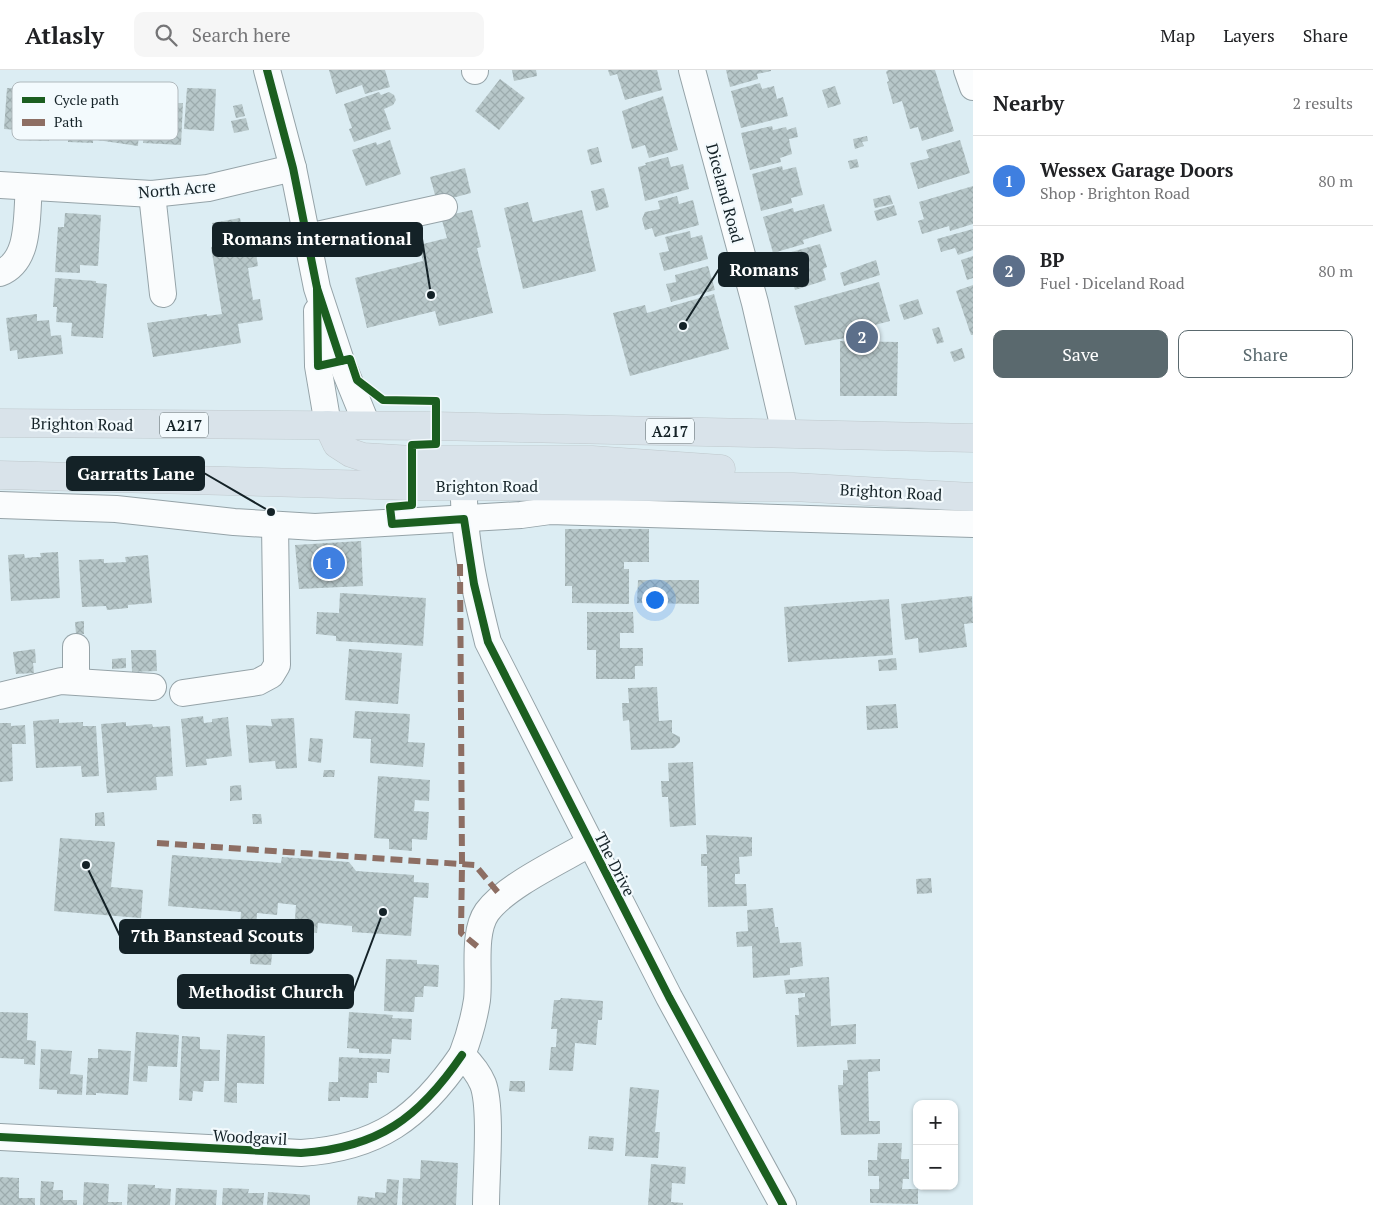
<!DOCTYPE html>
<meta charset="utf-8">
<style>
body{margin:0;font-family:"PT Serif",serif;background:#f6f6f6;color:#202124}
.controls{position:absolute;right:15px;bottom:15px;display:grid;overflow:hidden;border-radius:10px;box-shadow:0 1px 4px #0004}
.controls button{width:45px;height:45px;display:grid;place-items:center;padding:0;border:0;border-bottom:1px solid #e0e0e0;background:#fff;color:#202124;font:25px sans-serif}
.you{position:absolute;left:654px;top:529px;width:18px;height:18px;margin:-12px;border:4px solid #fff;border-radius:50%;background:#1a73e8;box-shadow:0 0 0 8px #1a73e833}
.badge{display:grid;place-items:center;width:32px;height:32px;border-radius:50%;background:#5a696e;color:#fff;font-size:16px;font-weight:700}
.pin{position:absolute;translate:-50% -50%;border:2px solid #fff;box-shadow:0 1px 5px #0006}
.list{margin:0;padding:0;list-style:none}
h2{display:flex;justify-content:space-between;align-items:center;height:65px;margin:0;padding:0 20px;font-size:21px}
h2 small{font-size:16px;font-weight:400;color:#757577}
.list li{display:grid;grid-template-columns:32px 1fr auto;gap:15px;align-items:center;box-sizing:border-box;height:90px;padding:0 20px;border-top:1px solid #e0e0e0}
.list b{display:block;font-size:19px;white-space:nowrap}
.list p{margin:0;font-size:16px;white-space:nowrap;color:#757577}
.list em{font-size:16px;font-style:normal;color:#757577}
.actions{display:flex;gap:10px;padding:15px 20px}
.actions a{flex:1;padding:11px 0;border:1px solid #5a696e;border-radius:10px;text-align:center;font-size:18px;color:#5a696e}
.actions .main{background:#5a696e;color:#fff}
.icon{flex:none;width:28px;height:28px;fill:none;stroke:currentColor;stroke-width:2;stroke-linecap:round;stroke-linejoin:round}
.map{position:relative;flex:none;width:973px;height:1135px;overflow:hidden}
header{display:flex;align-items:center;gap:30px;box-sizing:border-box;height:70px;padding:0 25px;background:#fff;border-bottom:1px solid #e0e0e0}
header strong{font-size:24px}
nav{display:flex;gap:28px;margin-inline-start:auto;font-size:18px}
.search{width:350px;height:45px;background:#f6f6f6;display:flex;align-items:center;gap:12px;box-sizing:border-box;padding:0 18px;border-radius:10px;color:#757577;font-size:19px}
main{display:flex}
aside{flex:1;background:#fff}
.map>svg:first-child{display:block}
.building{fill:url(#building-cross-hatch)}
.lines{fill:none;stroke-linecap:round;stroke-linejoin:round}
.minor-casing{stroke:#95a3a8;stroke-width:28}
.highway-casing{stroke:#bfc8cc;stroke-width:29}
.minor{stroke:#fafcfd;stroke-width:26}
.highway{stroke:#d9e3ea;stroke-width:28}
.quiet{stroke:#8d6e63;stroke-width:6;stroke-dasharray:12 6;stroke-linecap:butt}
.cycleway-casing{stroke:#f3fafd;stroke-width:11}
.cycleway{stroke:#1b5e20;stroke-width:8}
.labels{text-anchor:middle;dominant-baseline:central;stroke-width:4.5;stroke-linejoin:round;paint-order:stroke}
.shield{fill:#f3fafd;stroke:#576367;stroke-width:1}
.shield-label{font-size:15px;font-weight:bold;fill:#142227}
.street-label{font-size:16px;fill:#142227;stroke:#f3fafd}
.key{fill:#f3fafd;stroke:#b0b9bd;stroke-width:1}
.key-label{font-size:14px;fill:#142227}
.leader{fill:none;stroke:#142227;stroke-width:2}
.callout-dot{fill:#142227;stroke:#f3fafd;stroke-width:2}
.callout{fill:#142227;stroke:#142227;stroke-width:2}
.callout-label{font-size:18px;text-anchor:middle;font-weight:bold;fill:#fff}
</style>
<header>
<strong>Atlasly</strong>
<div class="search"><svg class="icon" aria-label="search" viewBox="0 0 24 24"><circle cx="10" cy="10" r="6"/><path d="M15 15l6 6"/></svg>Search here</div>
<nav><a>Map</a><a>Layers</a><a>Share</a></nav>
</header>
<main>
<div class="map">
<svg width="973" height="1135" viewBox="0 0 973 1135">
<defs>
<pattern id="building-cross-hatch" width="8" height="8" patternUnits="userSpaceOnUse" patternTransform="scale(1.25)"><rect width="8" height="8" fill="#b7c7c9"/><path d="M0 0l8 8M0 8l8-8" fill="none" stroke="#9cabad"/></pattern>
</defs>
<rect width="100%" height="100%" fill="#dcedf3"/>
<!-- building -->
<g class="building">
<path d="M329,0H385L390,17L365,24L362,15L336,24Z"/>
<path d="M512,0H536L537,6L514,11Z"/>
<path d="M608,0H657L662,20L625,30L617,4L610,6Z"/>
<path d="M726,0H771V1L757,4L758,9L730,17Z"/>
<path d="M888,0H935L954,61L922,71L918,57L910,59L902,31L893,34L887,12L889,11L886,2Z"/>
<path d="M500,9L525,28L499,60L475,41Z"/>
<path d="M65,13L72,14L76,18V29L95,30L93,73L68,72V66H54L57,27H60V18Z"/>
<path d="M760,13L762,19L774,16L777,29L783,27L788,46L741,58L731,21Z"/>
<path d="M835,16L841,34L828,38L822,20Z"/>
<path d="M7,18L39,20V25L52,26L49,71L17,70L18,60L4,59Z"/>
<path d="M187,18L216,19L214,61L184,59Z"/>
<path d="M379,22L381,25L389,22L394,25L396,30L393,35L384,39L391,59L354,72L349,59L352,58L344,34Z"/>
<path d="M663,26L678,80L649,88L645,75L632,79L622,41Z"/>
<path d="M146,27L178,29L177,33H183L181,75L143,73Z"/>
<path d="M100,30L141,33L138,76L97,70Z"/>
<path d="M242,34L245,46L236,48L233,36Z"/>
<path d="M246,48L249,60L234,63L231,51Z"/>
<path d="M772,56L773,60L786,57L787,60L796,57L798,67L789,69L792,84L780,88L781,92L750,100L741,63Z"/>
<path d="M867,66L868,71L862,72L864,76L855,79L853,69Z"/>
<path d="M390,70L401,104L366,116L352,80L376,72L377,75Z"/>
<path d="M960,70L970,103L918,119L910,93L929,88L926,80Z"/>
<path d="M598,77L602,92L591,95L587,80Z"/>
<path d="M668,87L671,97L683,94L689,119L645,131L638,97L646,95L645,93Z"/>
<path d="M857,89L859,97L850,99L848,91Z"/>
<path d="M782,96L783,100L796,97L803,125L791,128L792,133L761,141L752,104Z"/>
<path d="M465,98L471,123L437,132L430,107Z"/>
<path d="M973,116V154L950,161L949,156L922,164L918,151L924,149L919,132Z"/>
<path d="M604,118L609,137L596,141L591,121Z"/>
<path d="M890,125L893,134L875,138L873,129Z"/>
<path d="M677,126L679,134L693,130L699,155L655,167L652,158L645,160L642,149L645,142L660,139L658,131Z"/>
<path d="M528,132L533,152L582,140L596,201L523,219L504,138Z"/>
<path d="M824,134L832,161L803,170L804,174L773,183L763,147L793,138L794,142Z"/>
<path d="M894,135L897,145L877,151L874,141Z"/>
<path d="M472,140L481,177L477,178L493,243L439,256L435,241L367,258L355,208L423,191L419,175L447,168L441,147Z"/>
<path d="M65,143L101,145L98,196L80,195V203L55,202L58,157H64Z"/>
<path d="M240,148L244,172L254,171L258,196L248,198L253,230L260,229L263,250L238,254L241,273L153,287L147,253L207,244V246L222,244L211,177L215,176L212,153Z"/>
<path d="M973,159V180L958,185L955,178L941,182L937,169Z"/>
<path d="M690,161L691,168L702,165L708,189L664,201L659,183L669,181L665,167Z"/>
<path d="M820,174L827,197L823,199L826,210L795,220L784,184Z"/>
<path d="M973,186V208L967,210L961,190Z"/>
<path d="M876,190L880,205L844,216L840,203Z"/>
<path d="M708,196L715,220L671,232L666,214L676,212L675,205Z"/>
<path d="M55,208L96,211V213L107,214L103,268L71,266L72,253L56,252L57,237H53Z"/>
<path d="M879,212L890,251L875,255L851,267L805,275L794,236Z"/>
<path d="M973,215V265H971L956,221Z"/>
<path d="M714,224L729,279L630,306L613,243L645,235L647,243Z"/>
<path d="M918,229L923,244L904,250L899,235Z"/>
<path d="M37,244V251L49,250L51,266L61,265L63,284L18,289L17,280L10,281L6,248Z"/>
<path d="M939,257L944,272L937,274L932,259Z"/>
<path d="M840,271L898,272L897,326H840Z"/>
<path d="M962,278L965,288L954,292L950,282Z"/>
<path d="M565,459H649V492H624V499H629V534L572,533V516H565Z"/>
<path d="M361,471L363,516L299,519L295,475Z"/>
<path d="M58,482L60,528L11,531L8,485L24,484L25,488L35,487H41L40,483Z"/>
<path d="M148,485L152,533L128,535V538L107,540L106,536L82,537L79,490L104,489V493L126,492L125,487Z"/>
<path d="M638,510H699V534L637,533Z"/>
<path d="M340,523L426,528L423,576L336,571V566L316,564L317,542L339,543Z"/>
<path d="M972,526L973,553L964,554L967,577L919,583L918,568L905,570L901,534Z"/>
<path d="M889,529L893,585L788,592L784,537Z"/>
<path d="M587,542H633L634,563H620V578H643V596H635V609H596V580H587Z"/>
<path d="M84,551V564H76L75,552Z"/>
<path d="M35,579L36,593H33L34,603L16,604L13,582Z"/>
<path d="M349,579L402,583L398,634L345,630Z"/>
<path d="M131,580H156L157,601L132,602Z"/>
<path d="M126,588V598L112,599V589Z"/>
<path d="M896,588L897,600L879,601L878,590Z"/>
<path d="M657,617L659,651L672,650V663L680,667V672L674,678L631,680L629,650L623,651L622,633H629L628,618Z"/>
<path d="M896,634L898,658L867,660L866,636Z"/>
<path d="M355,641L410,644L408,672L425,673L423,697L370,693L371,669L353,668Z"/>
<path d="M203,646L204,653L212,652V649L228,647L232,686L206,689L207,695L186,697L181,649Z"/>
<path d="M294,648L297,698L276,699L275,691L249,693L246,655L272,656L271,649Z"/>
<path d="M59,649V653L83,652V656H96L99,706L82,707L81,696L36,698L33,651Z"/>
<path d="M126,652V656L152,654L153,657L170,656L173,706L156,707L157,720L107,723L101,654Z"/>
<path d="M0,653H11V656L25,655L26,674H12L13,711L0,712Z"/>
<path d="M310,668L323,669L321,693L308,691Z"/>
<path d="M693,692L696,755L670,757L668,727H662L661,711H669L668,693Z"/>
<path d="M324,700H335L334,707H323Z"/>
<path d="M378,706L430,710L429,731L415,730L414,741L429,742L427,770L412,769V781L389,779V769L374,768Z"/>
<path d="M241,715L242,730L230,731V716Z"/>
<path d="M104,742L105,756H95V743Z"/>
<path d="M252,744H261L262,754H253Z"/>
<path d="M706,765L752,767V786L739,787L740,804H735V814H746L747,836L708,837L707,796H701V784H707Z"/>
<path d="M60,768L115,772L111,817L143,820L141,848L54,841Z"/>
<path d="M172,785L281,793L282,787L349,792L356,801L414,805V812L429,813L428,828L414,827L411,866L352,862V856L318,853L317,863L294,861L296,835L278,833L277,845L257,843L256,858L240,857L241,842L168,836Z"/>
<path d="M931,808L932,823L917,824L916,809Z"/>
<path d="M773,838L775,857H778L780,873L801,872L803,896L790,898V905L753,908L752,876L737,877L736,862L748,861L747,840Z"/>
<path d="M251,871L273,873L271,895L250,894Z"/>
<path d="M386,889L417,890V894L439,895L438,917L424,916L423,927H415L414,942L384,941Z"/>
<path d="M829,907L831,956L856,954V974L797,977L795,945H799L798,928L805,927V923L786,924L784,910Z"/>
<path d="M561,928L603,931L602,950H598L596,975L575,973L573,1001L549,1000L551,977H556L557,959H551L554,930H560Z"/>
<path d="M0,942L28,943L27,970L36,971L35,995L24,994V989L0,988Z"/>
<path d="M349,942L393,945L392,948L412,949L411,970L392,969L391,984L359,983V979L347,978Z"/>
<path d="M136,962L179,965L177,997L148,996L147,1012L133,1011Z"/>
<path d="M227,964L265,966L264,1014L237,1013V1033L224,1032Z"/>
<path d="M182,966L200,967V979L220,980L219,1011H204L203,1022L193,1021L192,1031L179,1030Z"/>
<path d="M41,979L72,981L70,1004L83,1005L82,1025L57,1024V1020L39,1019Z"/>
<path d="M98,979L131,981L128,1025L96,1023V1025H86L88,988H98Z"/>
<path d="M339,987L390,989L389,1003L377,1002V1013H369L368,1028L340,1027V1031H328L329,1012H338Z"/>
<path d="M880,989V1001L868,1002L869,1051H880V1064L841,1065L838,1015H843V1000H848L847,990Z"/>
<path d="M510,1011H525V1022L509,1021Z"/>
<path d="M630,1017L659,1020L655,1062H660L658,1088L625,1086Z"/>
<path d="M589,1066L614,1068L613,1081L588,1079Z"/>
<path d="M878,1073H902L901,1089H909V1109H903L902,1119H918V1134L870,1133V1119H879V1106H868V1090H877Z"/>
<path d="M421,1090L458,1093L456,1135H402L403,1108L420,1109Z"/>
<path d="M651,1094L686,1097L685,1114L672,1113L671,1132L683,1133V1135H648Z"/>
<path d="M0,1107L19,1108V1128H35V1135H0Z"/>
<path d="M387,1109L399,1110L397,1135H357L358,1126L375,1128V1122L386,1123Z"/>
<path d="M41,1111L54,1112L53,1120H63V1130H77V1135H40Z"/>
<path d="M84,1112L109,1114L108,1132H122V1135H83Z"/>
<path d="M128,1114L155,1115V1118L171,1119L170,1135H127Z"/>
<path d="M176,1118L217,1120L216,1135H175Z"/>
<path d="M223,1118L249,1119L248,1123H264L263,1135H222Z"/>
<path d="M268,1122L310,1125V1135H267Z"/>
</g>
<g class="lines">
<defs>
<g id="minor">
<path d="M267,0L293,98L317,218L341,291L367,355"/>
<path d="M475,0V1"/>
<path d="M692,0L755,233L785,363"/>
<path d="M967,0L973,17"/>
<path d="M0,115L152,124L208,118L293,98"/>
<path d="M152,124L163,224"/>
<path d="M308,167L444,137"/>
<path d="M0,203C31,191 26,146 29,118"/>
<path d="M317,241L318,296L328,355"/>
<path d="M464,416C463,469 475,520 488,572L669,927L783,1135"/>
<path d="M0,435L116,439L234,452L315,457L521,445L550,441L973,454"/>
<path d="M76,577V610"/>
<path d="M183,623L258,612L271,605L277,595L275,455"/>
<path d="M0,626L61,611L153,617"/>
<path d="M0,1067L301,1083C378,1078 419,1048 462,985"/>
<path d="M486,1135C486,1106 492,1038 483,1014C478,1002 471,994 462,985C469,967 474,949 477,930C480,905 472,863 487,842C506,816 560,791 589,774"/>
</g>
<g id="highway">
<path d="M0,353L435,356L973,368"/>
<path d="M328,355L337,374L351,383L363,387L412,390H592L721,399"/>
<path d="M0,405L412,416L793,417L973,427"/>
</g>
</defs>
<!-- minor casing -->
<use href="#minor" class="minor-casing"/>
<!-- highway casing -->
<use href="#highway" class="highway-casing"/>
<!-- minor -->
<use href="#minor" class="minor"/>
<!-- highway -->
<use href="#highway" class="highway"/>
<!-- quiet -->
<g class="quiet">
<path d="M460,494L462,794L461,863L478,877"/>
<path d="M157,773L475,795L501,826"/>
</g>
<defs>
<g id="cycleway">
<path d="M267,0L293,98L317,218L341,291"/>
<path d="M317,218L318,296L350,289L357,310L383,330L436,331V374L412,375V435L390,437L392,454L464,449L474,514L488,572L669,927L783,1135"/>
<path d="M0,1067L301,1083C378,1078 419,1048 462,985"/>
</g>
</defs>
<!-- cycleway casing -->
<use href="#cycleway" class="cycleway-casing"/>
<!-- cycleway -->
<use href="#cycleway" class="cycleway"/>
</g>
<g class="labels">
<!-- shield labels -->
<g class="shield">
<rect x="160" y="342.5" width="48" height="25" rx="4"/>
<rect x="646" y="348.5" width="48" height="25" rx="4"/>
</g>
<g class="shield-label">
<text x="184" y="355">A217</text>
<text x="670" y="361">A217</text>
</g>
<!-- street labels -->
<g class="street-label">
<text transform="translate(177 119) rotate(-5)">North Acre</text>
<text transform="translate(725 123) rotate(75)">Diceland Road</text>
<text transform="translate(82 354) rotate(1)">Brighton Road</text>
<text x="487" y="416">Brighton Road</text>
<text transform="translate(891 422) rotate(3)">Brighton Road</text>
<text transform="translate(615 794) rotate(63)">The Drive</text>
<text transform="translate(250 1067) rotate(3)">Woodgavil</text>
</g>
</g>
<!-- legend -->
<rect x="12" y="12" width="166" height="58" rx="8" class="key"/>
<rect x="22" y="27" width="23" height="6" fill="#1b5e20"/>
<rect x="22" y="49" width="23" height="7" fill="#8d6e63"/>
<g class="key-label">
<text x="54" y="35">Cycle path</text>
<text x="54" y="57">Path</text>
</g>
<!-- callouts -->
<path class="leader" d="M431 225L422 169M683 256L719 199M271 442L204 403M86 795L120 866M383 842L353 922"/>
<g class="callout-dot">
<circle cx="431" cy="225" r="5"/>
<circle cx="683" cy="256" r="5"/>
<circle cx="271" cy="442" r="5"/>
<circle cx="86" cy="795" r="5"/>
<circle cx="383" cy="842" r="5"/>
</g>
<g class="callout">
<rect x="213" y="153" width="209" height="33" rx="5"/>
<rect x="719" y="183" width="89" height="33" rx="5"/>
<rect x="67" y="387" width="137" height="33" rx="5"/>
<rect x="120" y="850" width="193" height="33" rx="5"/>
<rect x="178" y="905" width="175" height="33" rx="5"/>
</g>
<g class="callout-label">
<text x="317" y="175">Romans international</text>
<text x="764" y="206">Romans</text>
<text x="136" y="410">Garratts Lane</text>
<text x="217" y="872">7th Banstead Scouts</text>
<text x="266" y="928">Methodist Church</text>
</g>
</svg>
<div class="controls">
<button>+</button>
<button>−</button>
</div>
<div class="you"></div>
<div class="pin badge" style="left:329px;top:493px;background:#3f7fe0">1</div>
<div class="pin badge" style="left:862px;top:267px;background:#5c6f8a">2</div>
</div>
<aside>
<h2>Nearby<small>2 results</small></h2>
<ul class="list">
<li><span class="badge" style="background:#3f7fe0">1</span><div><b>Wessex Garage Doors</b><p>Shop · Brighton Road</p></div><em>80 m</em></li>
<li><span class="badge" style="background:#5c6f8a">2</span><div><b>BP</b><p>Fuel · Diceland Road</p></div><em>80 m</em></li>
</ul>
<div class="actions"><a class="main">Save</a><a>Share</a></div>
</aside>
</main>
